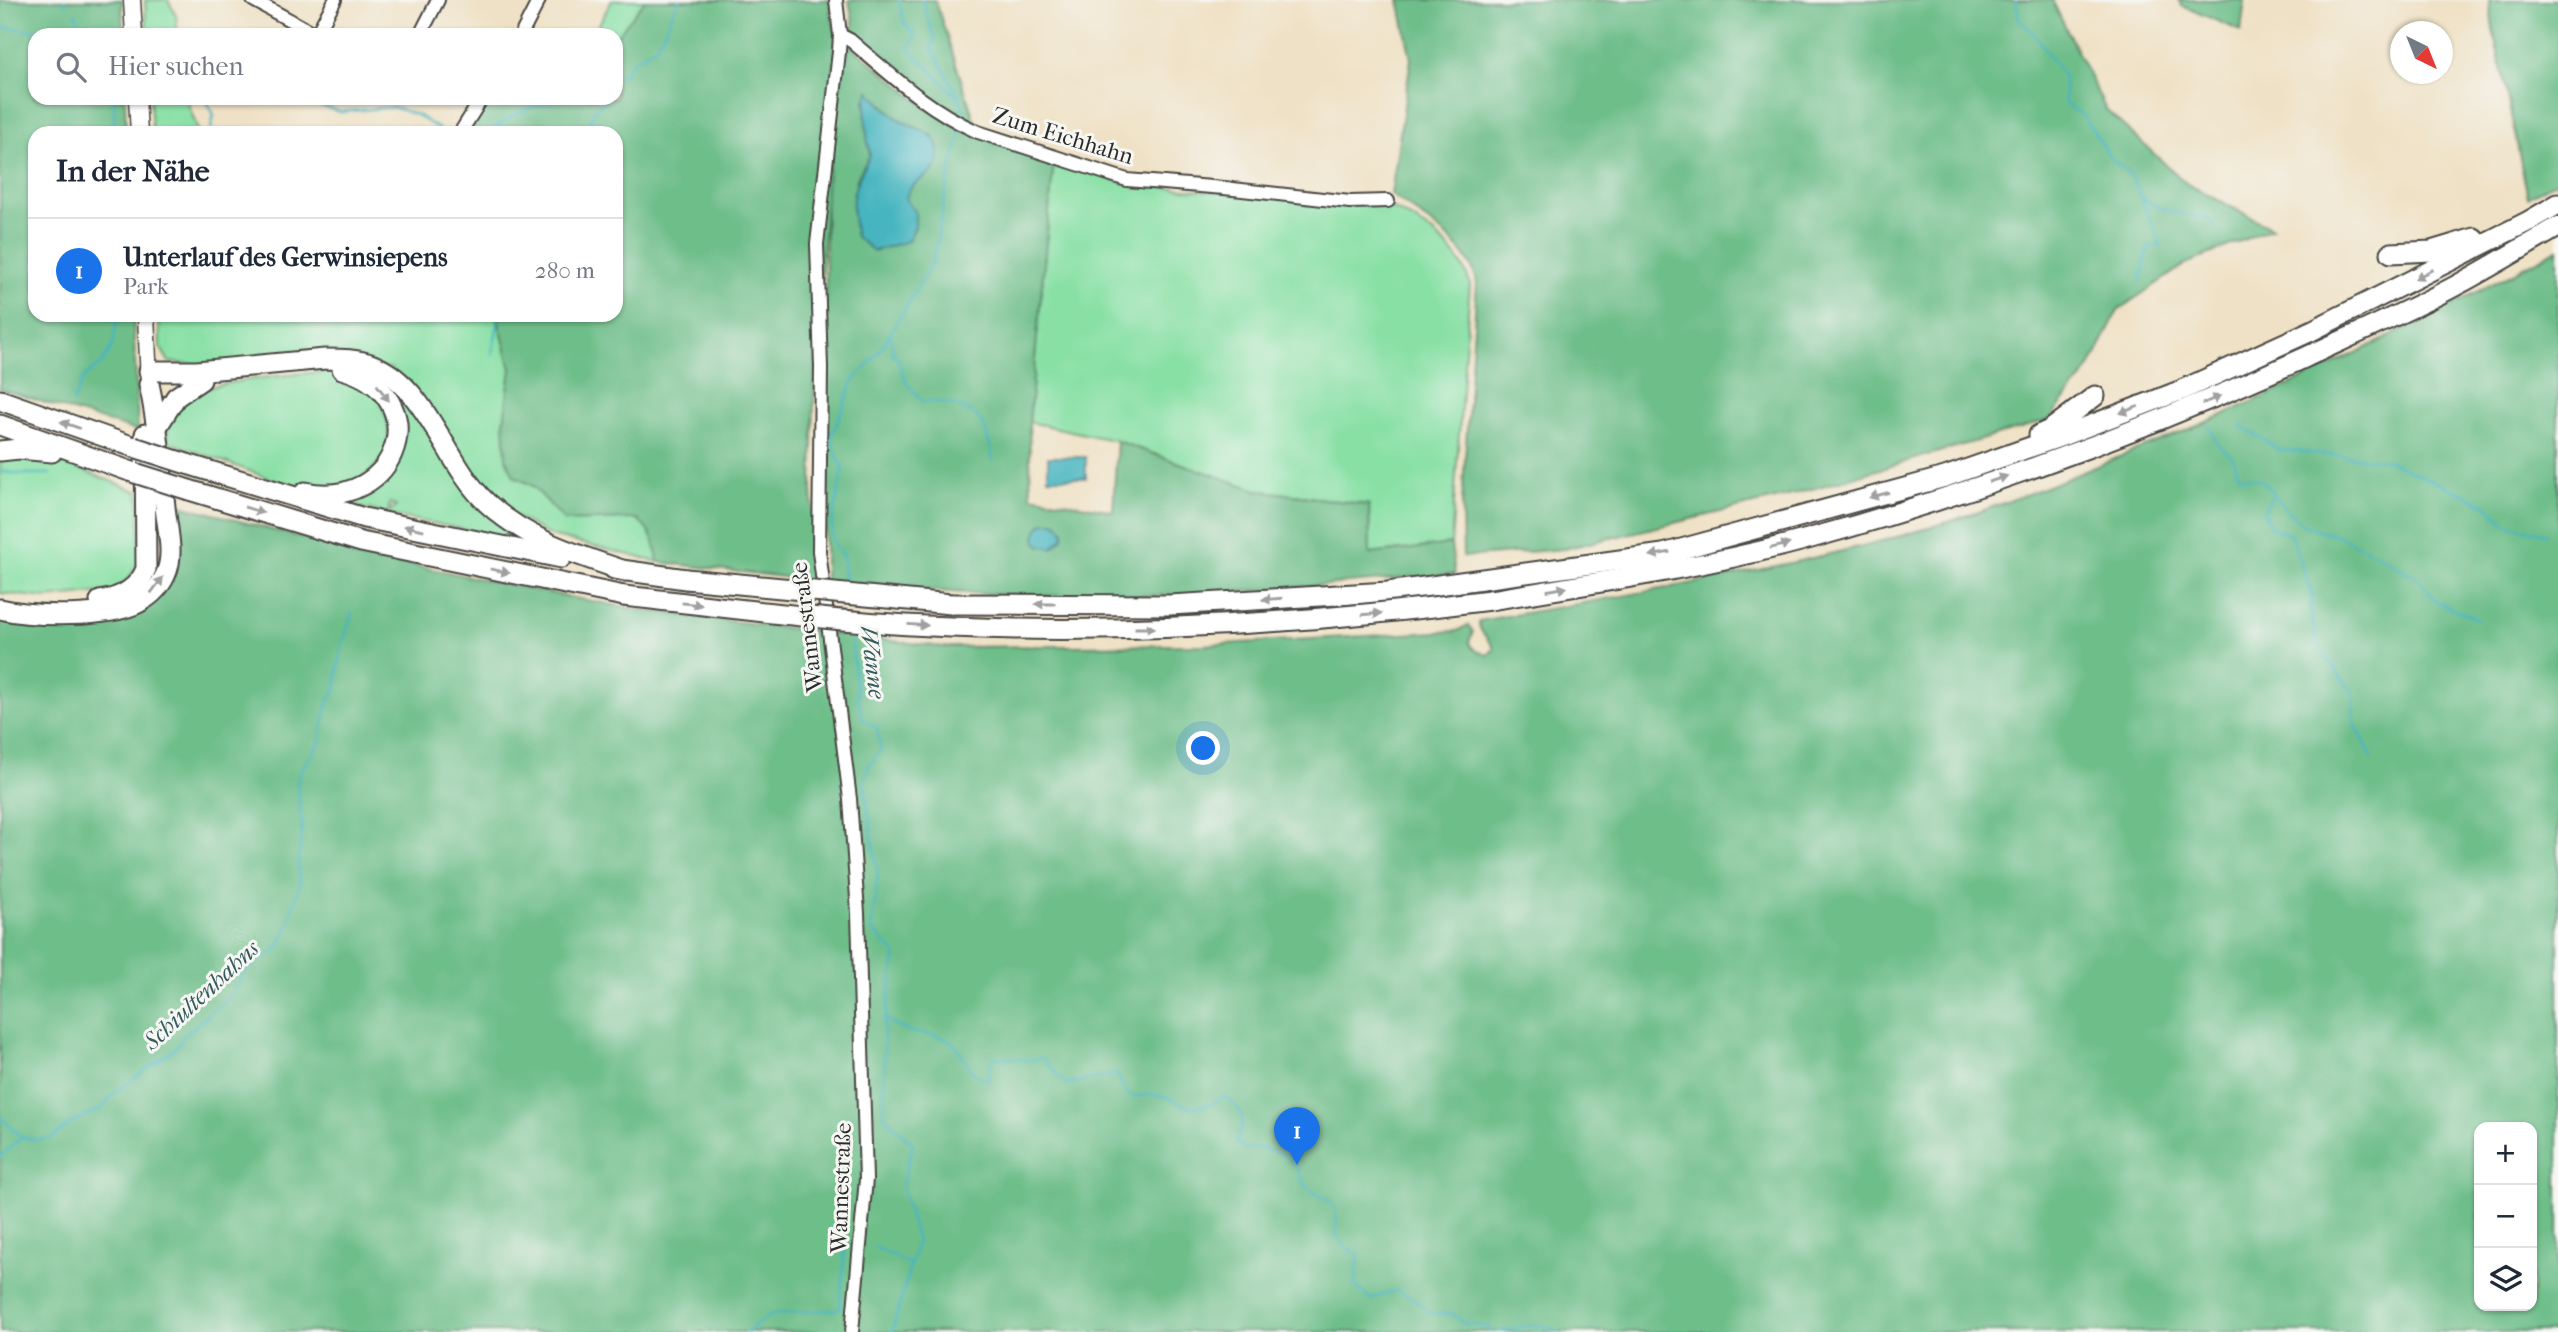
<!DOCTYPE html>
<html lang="de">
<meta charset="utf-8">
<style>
body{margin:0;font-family:"IM FELL French Canon",serif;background:#f6f6f7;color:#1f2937}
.controls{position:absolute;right:21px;bottom:21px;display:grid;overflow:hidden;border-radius:14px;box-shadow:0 2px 5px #0004}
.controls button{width:63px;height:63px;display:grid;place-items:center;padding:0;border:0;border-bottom:2px solid #e0e1e3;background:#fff;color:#1f2937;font:35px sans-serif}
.compass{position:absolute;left:2390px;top:21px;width:63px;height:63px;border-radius:50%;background:#fff;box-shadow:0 2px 5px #0004;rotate:137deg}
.you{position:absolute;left:1204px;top:749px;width:24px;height:24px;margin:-18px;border:5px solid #fff;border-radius:50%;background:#1a73e8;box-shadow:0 0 0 10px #1a73e833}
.badge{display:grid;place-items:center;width:46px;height:46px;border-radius:50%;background:#1a73e8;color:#fff;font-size:23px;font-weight:700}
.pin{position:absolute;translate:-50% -58px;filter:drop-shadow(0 2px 4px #0008)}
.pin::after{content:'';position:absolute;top:37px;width:24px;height:21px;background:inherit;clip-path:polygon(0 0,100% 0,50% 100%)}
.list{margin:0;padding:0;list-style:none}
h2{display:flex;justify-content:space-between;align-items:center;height:91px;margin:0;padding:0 28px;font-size:30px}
h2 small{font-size:23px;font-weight:400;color:#747a83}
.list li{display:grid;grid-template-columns:46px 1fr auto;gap:21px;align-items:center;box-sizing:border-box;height:105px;padding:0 28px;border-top:2px solid #e0e1e3}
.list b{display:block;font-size:26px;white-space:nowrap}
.list p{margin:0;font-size:23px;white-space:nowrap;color:#747a83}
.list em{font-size:23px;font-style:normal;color:#747a83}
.icon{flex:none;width:38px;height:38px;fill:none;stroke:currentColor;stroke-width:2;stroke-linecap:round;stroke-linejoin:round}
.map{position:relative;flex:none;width:2558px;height:1332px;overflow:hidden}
.search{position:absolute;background:#fff;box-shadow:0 2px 5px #0004;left:28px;top:28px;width:595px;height:77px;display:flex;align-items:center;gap:18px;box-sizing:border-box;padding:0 24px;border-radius:21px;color:#747a83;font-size:26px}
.panel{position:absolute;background:#fff;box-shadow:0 2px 5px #0004;left:28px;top:126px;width:595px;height:196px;border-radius:21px}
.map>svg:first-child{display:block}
.green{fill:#88e0a5;stroke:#5a8668;stroke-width:2}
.forest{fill:#6ebe8a;stroke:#4c745a;stroke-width:2;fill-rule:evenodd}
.water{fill:#47b5c0;stroke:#397076;stroke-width:2}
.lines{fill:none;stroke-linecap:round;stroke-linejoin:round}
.stream{stroke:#47b5c0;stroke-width:2.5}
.minor-casing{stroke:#484642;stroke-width:16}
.major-casing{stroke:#484642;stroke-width:19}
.highway-casing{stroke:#484642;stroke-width:23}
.minor{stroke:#fff;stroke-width:12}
.major{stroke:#fff;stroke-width:16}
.highway{stroke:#fff;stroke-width:19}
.highway-bridge-casing{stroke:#484642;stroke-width:23;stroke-linecap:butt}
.highway-bridge{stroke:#fff;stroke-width:19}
.oneway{fill:#a0a0a0}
.labels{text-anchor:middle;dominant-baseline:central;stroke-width:6;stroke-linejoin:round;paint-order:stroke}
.street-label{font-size:23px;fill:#2b2b2b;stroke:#f6f6f2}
.water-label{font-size:24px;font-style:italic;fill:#355b5f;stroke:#f6f6f2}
</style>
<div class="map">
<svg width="2558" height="1332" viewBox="0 0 2558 1332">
<rect width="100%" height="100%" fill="#f6f6f2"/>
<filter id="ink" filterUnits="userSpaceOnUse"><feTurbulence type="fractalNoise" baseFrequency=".0143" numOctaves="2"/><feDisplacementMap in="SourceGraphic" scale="14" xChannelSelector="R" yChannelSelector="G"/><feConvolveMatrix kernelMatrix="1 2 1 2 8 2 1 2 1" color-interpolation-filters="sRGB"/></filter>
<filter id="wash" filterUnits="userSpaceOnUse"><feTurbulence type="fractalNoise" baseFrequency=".00686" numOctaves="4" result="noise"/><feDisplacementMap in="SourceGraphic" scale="28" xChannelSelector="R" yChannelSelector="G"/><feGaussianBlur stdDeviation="1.57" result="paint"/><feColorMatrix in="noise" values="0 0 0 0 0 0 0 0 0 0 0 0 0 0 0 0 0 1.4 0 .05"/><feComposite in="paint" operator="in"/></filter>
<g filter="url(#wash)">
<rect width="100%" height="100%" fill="#efe1c5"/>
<!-- green -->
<g class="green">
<path d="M145,0H168L176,15L178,35H147Z"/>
<path d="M612,0H645L616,37V35H593Z"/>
<path d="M150,98H186L199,133H152Z"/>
<path d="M1054,159L1127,184L1386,206C1420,219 1460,248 1470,284L1451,544L1370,554L1369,505L1256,490L1117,441L1029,422Z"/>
<path d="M159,315H497L511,369L504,422L514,476L533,486L542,494L637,519L650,530L655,542L658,562L551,536L517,517L482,487L390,368L215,367L169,362L160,347Z"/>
<path d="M329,371L357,377L387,406L389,451L360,483L311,489L274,480L167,441C168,429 168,414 175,404C194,380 298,375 329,371Z"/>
<path d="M373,376L394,382L444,456L539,544L390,515L391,508L395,509L396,506L390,503L387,514L332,500L397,452Z"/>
<path d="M26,456L64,463L139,492L140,559L130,577L114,591L47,598L0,593V459Z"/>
</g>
<!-- forest -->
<g class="forest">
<path d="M0,0H122L123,35H35V98H125L126,133H35V315H133L138,431L0,389Z"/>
<path d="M645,0H829L836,36L814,397L812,489L817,581L658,562C656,543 652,533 637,519L565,521L533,486L514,476L506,459L504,422L511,369L497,315H616V133H464L487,98H616V37Z"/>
<path d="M849,0H935L977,128L954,118L853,39V21Z"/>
<path d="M1399,0H2052L2106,110L2187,184L2272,228L2186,264L2118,310L2089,369L2049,420L1788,496L1564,549L1463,557L1462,502L1477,283C1472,246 1419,216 1391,194L1411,59Z"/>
<path d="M2178,0H2245L2241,31L2182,6Z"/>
<path d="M2489,0H2558V180L2528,197L2493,29Z"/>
<path d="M844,40L926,107L1054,159L1029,422L1031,496L1113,511L1117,441L1256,490L1369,505L1370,554L1451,544L1455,574C1348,582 1240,595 1132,596C1030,597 927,593 825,581L826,191ZM876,98L898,119L933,136L906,192L905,200L855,182L870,155C866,136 867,118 865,100Z"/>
<path d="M2558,249V1332H0V616L124,615L166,587L170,502L373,557L575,598L641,610L943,647L1203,645L1457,631L1468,625L1473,632L1469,642C1472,651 1480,652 1488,655L1494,649C1491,638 1478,634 1479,621C1628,595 1780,571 1925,529C1997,508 2067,479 2136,450C2167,438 2197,427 2227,413C2340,364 2450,307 2558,249ZM2479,1127H2532V1306H2479Z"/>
</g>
<!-- water -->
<g class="water">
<path d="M869,91C877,100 888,111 897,118C913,131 940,129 939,154C937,182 908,177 906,200L915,211V227L908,241L874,251L856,237C849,200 852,188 870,155C867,139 862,104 869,91Z"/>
<rect x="1048" y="457" width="38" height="21"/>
<path d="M1045,522H1056L1064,531L1063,538L1052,548L1039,545L1035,538L1038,528Z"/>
</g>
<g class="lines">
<!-- stream -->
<g class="stream">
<path d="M899,0L904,23L915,34L909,48L960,100"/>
<path d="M922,0L935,40L931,47L962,102L963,119"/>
<path d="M2016,0L2019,19L2039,40L2064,77L2065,103L2084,116L2110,157L2131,175L2161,245L2148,247L2141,282"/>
<path d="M65,4V0"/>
<path d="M76,14L79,26L78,35"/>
<path d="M3,27L35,31L51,35"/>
<path d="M616,79L623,75L633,61L657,46L679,0"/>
<path d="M114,98V133"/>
<path d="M205,98L214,115L211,128"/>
<path d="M261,98L300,100L341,112L393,107L417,115L439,129"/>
<path d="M490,133C512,110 542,104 572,98"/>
<path d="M586,133L593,113L608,98"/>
<path d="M2141,197C2162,211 2181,216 2206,217L2216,228"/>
<path d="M890,334L893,354L897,357L907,384L923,401C946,402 978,406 986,432C989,441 991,451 993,460"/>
<path d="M492,354L498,324L496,315"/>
<path d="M73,402L84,377L102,363L113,344L118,315"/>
<path d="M2240,425L2279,450L2386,460L2483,503L2508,525L2546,534"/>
<path d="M2209,427L2218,444L2232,457L2240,476L2261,480L2274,493L2263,512L2271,528L2290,534L2313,596L2310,608L2318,646L2353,693L2354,722L2372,757"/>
<path d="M0,471L18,474H50"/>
<path d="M2274,494L2287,511L2305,526L2342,537L2380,556L2420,580L2436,602L2478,619"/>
<path d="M845,585L843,557L833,542L832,524L843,468L834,449L832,435L853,382L878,353L933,262L948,181L962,129"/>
<path d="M850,629L858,699L863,719L877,728L881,750L869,765L864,783L878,875L871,929L896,954L884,1027V1116L913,1144L902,1187L917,1241L892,1332"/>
<path d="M885,1017C908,1040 929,1028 951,1042C968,1053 963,1075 989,1080L990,1065L995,1057L1031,1060L1042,1058L1066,1084L1117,1074L1126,1093L1134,1097L1151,1094L1170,1098L1188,1108L1211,1104L1225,1096C1244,1112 1247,1119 1236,1142L1245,1149C1261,1146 1283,1151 1295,1165C1299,1169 1299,1175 1302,1180C1320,1208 1340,1186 1336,1236L1348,1249L1359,1255L1355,1286L1370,1299L1397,1290L1417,1301L1428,1313L1452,1314L1466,1324L1488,1327L1490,1332"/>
<path d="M0,1117L22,1137L37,1140L52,1138L74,1121L103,1108L113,1094L177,1047L184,1035L228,999L247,970L261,958L274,952L284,937L300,884L298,865L302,824L297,783L300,771L321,741L322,728L329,700L336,689L341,649L352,613"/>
<path d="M0,1157L22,1137"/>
<path d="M875,1247L910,1264"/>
<path d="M746,1332L772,1314L840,1309L845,1245L849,1246"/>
<path d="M1499,1332C1520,1327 1540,1320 1559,1332"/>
</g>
</g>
</g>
<g filter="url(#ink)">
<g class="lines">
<defs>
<g id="minor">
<path d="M253,0L317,35"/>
<path d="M836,0L840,35L839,52L817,244L821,367L819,551L850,799L858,913L866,1179L852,1332"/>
<path d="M316,35L335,0"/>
<path d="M420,35L438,0"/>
<path d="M521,35L539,0"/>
<path d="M840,35L850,40C891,75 928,110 978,132L1127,180L1224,188L1350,202L1388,201"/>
<path d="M460,133L482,98"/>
</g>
<g id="major">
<path d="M132,0L134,35"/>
<path d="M137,98L139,133"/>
<path d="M146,315L149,382"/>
</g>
<g id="highway">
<path d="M2391,253L2431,251L2474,238"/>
<path d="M149,371H197L325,359C341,359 358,359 373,365C428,387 445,464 487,503C527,540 575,554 625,571"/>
<path d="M0,400L134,447"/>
<path d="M0,425L135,473"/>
<path d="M157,427L176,397L201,380"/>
<path d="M2039,435L2050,430L2095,396"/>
<path d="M0,451L19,449L52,452"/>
<path d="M187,464L364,518L561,558"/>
<path d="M189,490L361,542L624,596"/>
<path d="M305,492C399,511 437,395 342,369"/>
<path d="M614,569L686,579"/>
<path d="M1490,600C1595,583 1701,568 1804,540C1976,493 2143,431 2304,358C2356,334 2409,311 2459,284C2492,266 2525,246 2558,227"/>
<path d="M100,601C121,598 138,589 146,569L145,434"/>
<path d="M951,604L1170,605L1388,592L1663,554L1945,477L2065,435L2182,390L2311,331L2529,221L2558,204"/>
<path d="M0,609C33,617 108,618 138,603C151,596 162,585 167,571C174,552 167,527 165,507C161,466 158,425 149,384"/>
</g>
</defs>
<!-- minor casing -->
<use href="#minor" class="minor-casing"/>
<!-- major casing -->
<use href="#major" class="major-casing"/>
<!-- highway casing -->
<use href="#highway" class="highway-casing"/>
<!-- minor -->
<use href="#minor" class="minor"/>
<!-- major -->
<use href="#major" class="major"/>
<!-- highway -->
<use href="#highway" class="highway"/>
<defs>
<g id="highway-bridge">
<path d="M134,447L187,464"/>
<path d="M135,473L189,490"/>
<path d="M686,579L951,604"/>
<path d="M624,596C733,608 841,623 951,627C1131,635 1312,623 1490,600"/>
</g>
</defs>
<!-- highway-bridge casing -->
<use href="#highway-bridge" class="highway-bridge-casing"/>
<!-- highway-bridge -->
<use href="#highway-bridge" class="highway-bridge"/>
</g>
<!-- one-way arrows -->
<defs><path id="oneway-solid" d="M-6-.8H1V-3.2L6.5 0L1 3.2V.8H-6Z" transform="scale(1.75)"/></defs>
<g class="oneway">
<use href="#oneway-solid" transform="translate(2424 274) rotate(153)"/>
<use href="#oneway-solid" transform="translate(383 393) rotate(53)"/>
<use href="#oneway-solid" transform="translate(2211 400) rotate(-24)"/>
<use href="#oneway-solid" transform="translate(2129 410) rotate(159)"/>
<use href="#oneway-solid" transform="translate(70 425) rotate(-161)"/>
<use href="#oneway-solid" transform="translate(1998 479) rotate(-19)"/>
<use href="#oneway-solid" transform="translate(1879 495) rotate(165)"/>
<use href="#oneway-solid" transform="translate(254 510) rotate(17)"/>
<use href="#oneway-solid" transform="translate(414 528) rotate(-169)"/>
<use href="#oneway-solid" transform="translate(1780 546) rotate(-13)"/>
<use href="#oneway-solid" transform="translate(1660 554) rotate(170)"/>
<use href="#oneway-solid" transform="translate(500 571) rotate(12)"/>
<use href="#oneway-solid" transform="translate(157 585) rotate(-53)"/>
<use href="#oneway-solid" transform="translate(1557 589) rotate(-9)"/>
<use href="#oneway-solid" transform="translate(1272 599) rotate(176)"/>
<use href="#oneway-solid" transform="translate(692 604) rotate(6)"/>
<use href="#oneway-solid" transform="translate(1045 604) rotate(-180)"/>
<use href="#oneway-solid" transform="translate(1372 614) rotate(-4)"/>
<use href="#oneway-solid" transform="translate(918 625) rotate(3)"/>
<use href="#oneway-solid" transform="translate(1145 628)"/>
</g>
</g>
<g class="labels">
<!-- street labels -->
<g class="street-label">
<text transform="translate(1063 136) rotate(17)">Zum Eichhahn</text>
<text transform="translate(807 627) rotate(-97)">Wannestraße</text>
<text transform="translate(841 1188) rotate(-88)">Wannestraße</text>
</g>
<!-- water labels -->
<g class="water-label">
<text transform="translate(873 662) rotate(83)">Wanne</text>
<text transform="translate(201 995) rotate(-43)">Schiultenhahns</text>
</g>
</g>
</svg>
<div class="controls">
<button>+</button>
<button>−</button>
<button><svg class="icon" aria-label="layers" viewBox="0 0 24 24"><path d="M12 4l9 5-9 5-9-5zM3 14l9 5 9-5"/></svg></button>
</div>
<svg class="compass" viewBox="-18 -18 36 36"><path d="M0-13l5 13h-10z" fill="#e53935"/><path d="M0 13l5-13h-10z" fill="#747a83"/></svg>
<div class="you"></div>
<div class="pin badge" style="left:1297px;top:1165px">1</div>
<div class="search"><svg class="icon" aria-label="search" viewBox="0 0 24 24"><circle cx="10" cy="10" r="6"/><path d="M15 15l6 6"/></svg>Hier suchen</div>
<section class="panel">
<h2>In der Nähe<small></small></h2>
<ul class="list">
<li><span class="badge">1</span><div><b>Unterlauf des Gerwinsiepens</b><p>Park</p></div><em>280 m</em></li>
</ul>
</section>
</div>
